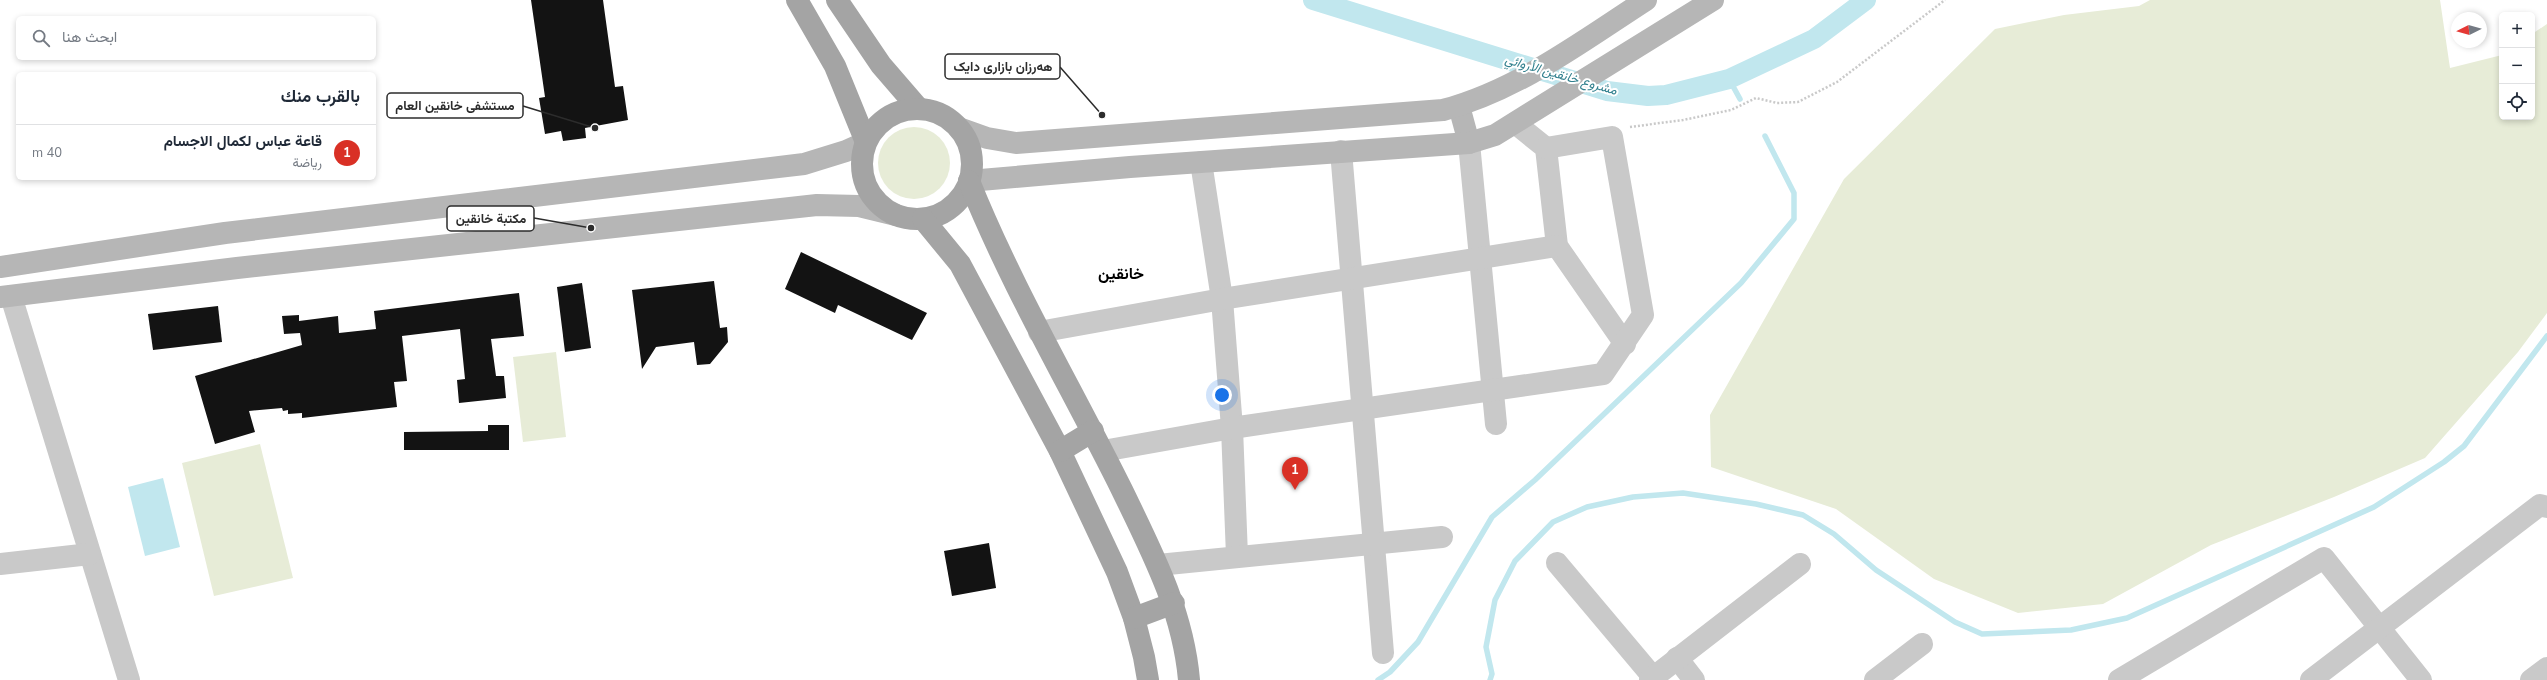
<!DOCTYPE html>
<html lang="ar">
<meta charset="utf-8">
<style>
body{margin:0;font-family:"Nunito Sans",Vazirmatn,sans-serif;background:#f6f6f7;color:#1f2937;direction:rtl}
.controls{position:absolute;right:12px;top:12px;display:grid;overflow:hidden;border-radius:6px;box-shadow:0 2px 6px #0003}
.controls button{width:36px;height:36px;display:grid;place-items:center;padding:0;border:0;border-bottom:1px solid #e0e1e3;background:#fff;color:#1f2937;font:20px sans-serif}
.compass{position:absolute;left:2451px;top:12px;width:36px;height:36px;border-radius:50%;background:#fff;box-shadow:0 2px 6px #0003;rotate:265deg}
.you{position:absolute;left:1222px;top:395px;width:14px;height:14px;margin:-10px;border:3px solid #fff;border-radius:50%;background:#1a73e8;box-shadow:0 0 0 6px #1a73e833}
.badge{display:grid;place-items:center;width:26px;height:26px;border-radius:50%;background:#d93025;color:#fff;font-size:13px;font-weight:700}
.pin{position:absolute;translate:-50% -33px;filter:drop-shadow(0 1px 2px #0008)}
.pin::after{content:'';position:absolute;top:21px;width:14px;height:12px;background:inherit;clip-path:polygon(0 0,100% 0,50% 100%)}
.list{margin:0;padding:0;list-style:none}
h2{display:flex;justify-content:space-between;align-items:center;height:52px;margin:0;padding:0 16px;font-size:17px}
h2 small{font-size:13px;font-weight:400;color:#747a83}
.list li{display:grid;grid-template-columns:26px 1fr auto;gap:12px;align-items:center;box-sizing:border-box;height:56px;padding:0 16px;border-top:1px solid #e0e1e3}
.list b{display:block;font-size:15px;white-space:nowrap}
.list p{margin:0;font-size:13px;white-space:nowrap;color:#747a83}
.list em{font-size:13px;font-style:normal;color:#747a83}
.icon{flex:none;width:22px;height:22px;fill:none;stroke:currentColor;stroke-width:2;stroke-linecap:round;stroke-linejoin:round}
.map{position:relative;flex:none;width:2547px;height:680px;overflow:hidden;direction:ltr}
.search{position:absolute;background:#fff;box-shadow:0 2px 6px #0003;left:16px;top:16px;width:360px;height:44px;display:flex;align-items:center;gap:10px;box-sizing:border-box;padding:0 14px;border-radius:6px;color:#747a83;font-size:15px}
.panel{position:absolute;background:#fff;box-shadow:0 2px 6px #0003;left:16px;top:72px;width:360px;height:108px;border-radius:6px;direction:rtl}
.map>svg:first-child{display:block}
.green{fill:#e7ecd7}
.water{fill:#c1e7ee}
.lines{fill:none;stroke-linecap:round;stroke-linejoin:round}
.stream{stroke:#c1e7ee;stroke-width:5.5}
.canal{stroke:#c1e7ee;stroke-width:20}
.building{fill:#131313}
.path{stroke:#c9c9c9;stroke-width:2.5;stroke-dasharray:2 2;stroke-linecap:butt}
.minor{stroke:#c9c9c9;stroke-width:22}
.secondary{stroke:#b6b6b6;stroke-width:22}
.primary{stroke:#a4a4a4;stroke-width:22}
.labels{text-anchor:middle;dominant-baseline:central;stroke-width:4;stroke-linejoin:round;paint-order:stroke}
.water-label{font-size:13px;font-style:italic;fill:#31808e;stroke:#fff}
.district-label{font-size:16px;font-weight:bold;fill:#000;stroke:#fff}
.leader{fill:none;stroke:#2c2c2c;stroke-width:1.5}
.callout-dot{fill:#2c2c2c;stroke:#fff;stroke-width:1.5}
.callout{fill:#fff;stroke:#2c2c2c;stroke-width:1.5}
.callout-label{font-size:13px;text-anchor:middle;font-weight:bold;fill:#2c2c2c}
</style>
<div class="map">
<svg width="2547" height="680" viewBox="0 0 2547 680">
<rect width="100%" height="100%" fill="#fff"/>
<!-- green -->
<g class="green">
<path d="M2150,0H2440L2450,68L2502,55V117H2532V34L2547,24V313L2518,352L2425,458L2334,497L2211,545L2103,604L2018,613L1934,579L1836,509L1711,467L1710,415L1844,179L1995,29L2064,15L2139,6Z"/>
<circle cx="914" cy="163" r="36"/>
<path d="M556,352L566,437L523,442L513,357Z"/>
<path d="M260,444L293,578L214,596L182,463Z"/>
</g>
<!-- water -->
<path class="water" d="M163,478L180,547L145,556L128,487Z"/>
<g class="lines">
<!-- stream -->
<g class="stream">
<path d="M1729,79L1740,99"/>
<path d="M1378,680L1390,672L1418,642L1492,517L1535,480L1741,283L1794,219V193L1765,136"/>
<path d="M1490,680L1492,674L1486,647L1495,600L1515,561L1553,522L1587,507L1633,497L1683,493L1756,504L1803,515L1834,534L1876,570L1955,622L1982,634L2071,630L2127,618L2374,507L2444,462L2464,446L2547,336"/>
</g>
<!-- canal -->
<path class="canal" d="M1313,0L1607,91L1648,96L1666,95L1729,79L1814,39L1866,0"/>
</g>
<!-- building -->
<g class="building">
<path d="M531,0H603L615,87L623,86L628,120L585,128L586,138L563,141L561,131L545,134L539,98L545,97Z"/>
<path d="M801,252L927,313L912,340L838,305L835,313L785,289Z"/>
<path d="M714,281L720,328L727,327L728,342L710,364L697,365L694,342L656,347L642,369L632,290Z"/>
<path d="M582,283L591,348L565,352L557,287Z"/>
<path d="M519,293L524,336L491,339L496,376H504L506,398L459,403L457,380L465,379L460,329L402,336L407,381L394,382L397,407L302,418V413L288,414V410L283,411L282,408L249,411L255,432L215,444L195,376L302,345L300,333L284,334L282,316L299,315V321L338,316L339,333L376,329L374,311Z"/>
<path d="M218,306L222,342L153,350L148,314Z"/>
<path d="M488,425H509V450H404V432L488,431Z"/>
<path d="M989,543L996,588L952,596L944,551Z"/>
</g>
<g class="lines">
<!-- path -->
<path class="path" d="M1630,127L1683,120L1731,110L1756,98L1777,103L1798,102L1837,82L1945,0"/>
<!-- minor -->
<g class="minor">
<path d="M1515,123L1546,148L1557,246L1625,344"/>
<path d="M1469,143L1496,424"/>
<path d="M1341,151L1383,653"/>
<path d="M1201,162L1222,299L1232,428L1237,556"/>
<path d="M11,296L129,680"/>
<path d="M1039,332L1222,299L1557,246"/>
<path d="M1103,451L1232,428L1603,374L1643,315L1612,137L1546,148"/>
<path d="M1557,563L1653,677"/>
<path d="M0,564L90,554"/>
<path d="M1158,565L1442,537"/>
<path d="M1677,658L1694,680"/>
<path d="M1650,680L1800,564"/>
<path d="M1875,680L1922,644"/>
<path d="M2119,680L2324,558L2421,680"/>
<path d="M2311,680L2540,505L2547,507"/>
<path d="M2531,680L2547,668"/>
</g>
<!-- secondary -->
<g class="secondary">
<path d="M1459,106L1469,143"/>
<path d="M959,128L987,138L1016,143L1443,110C1518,90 1581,42 1646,0"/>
<path d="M969,181L1130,167L1469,143L1495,135L1713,0"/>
<path d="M0,267L225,233L804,164L846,151L866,142"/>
<path d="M0,297L237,268L817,205L859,206L896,215"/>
</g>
<!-- primary -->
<g class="primary">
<path d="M797,0L835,66L866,142"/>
<path d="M837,0L881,65L919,109"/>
<circle cx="917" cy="164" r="55"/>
<path d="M969,181C1012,288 1071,387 1122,490C1152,552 1183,611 1189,680"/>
<path d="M923,219L960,264L1060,451L1117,572L1134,618L1144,657L1148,680"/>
<path d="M1060,451L1093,431"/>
<path d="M1134,618L1174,603"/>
</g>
</g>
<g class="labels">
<!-- water labels -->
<g class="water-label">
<text transform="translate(1561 75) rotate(16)">مشروع خانقين الأروائي</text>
</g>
<!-- district labels -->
<g class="district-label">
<text x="1121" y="274">خانقين</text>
</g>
</g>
<!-- callouts -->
<path class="leader" d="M1102 115L1060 67M595 128L523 106M591 228L534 218"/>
<g class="callout-dot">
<circle cx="1102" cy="115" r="4"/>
<circle cx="595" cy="128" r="4"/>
<circle cx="591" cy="228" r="4"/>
</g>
<g class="callout">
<rect x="945" y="54" width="115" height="25" rx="4"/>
<rect x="387" y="93" width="136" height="25" rx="4"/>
<rect x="447" y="206" width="87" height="25" rx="4"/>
</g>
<g class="callout-label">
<text x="1003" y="71">هەرزان بازاری دایک</text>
<text x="455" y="110">مستشفى خانقين العام</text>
<text x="491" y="223">مكتبة خانقين</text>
</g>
</svg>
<div class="controls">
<button>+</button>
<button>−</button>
<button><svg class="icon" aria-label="locate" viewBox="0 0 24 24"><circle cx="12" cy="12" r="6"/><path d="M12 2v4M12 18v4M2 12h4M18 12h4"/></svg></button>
</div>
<svg class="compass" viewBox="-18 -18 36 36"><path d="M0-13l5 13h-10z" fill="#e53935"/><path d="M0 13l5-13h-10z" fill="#747a83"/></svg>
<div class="you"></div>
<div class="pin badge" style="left:1295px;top:490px">1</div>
<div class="search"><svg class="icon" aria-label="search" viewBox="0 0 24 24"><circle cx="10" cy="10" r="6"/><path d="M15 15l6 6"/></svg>ابحث هنا</div>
<section class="panel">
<h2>بالقرب منك<small></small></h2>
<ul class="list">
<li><span class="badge">1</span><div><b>قاعة عباس لكمال الاجسام</b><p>رياضة</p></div><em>40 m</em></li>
</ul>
</section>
</div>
